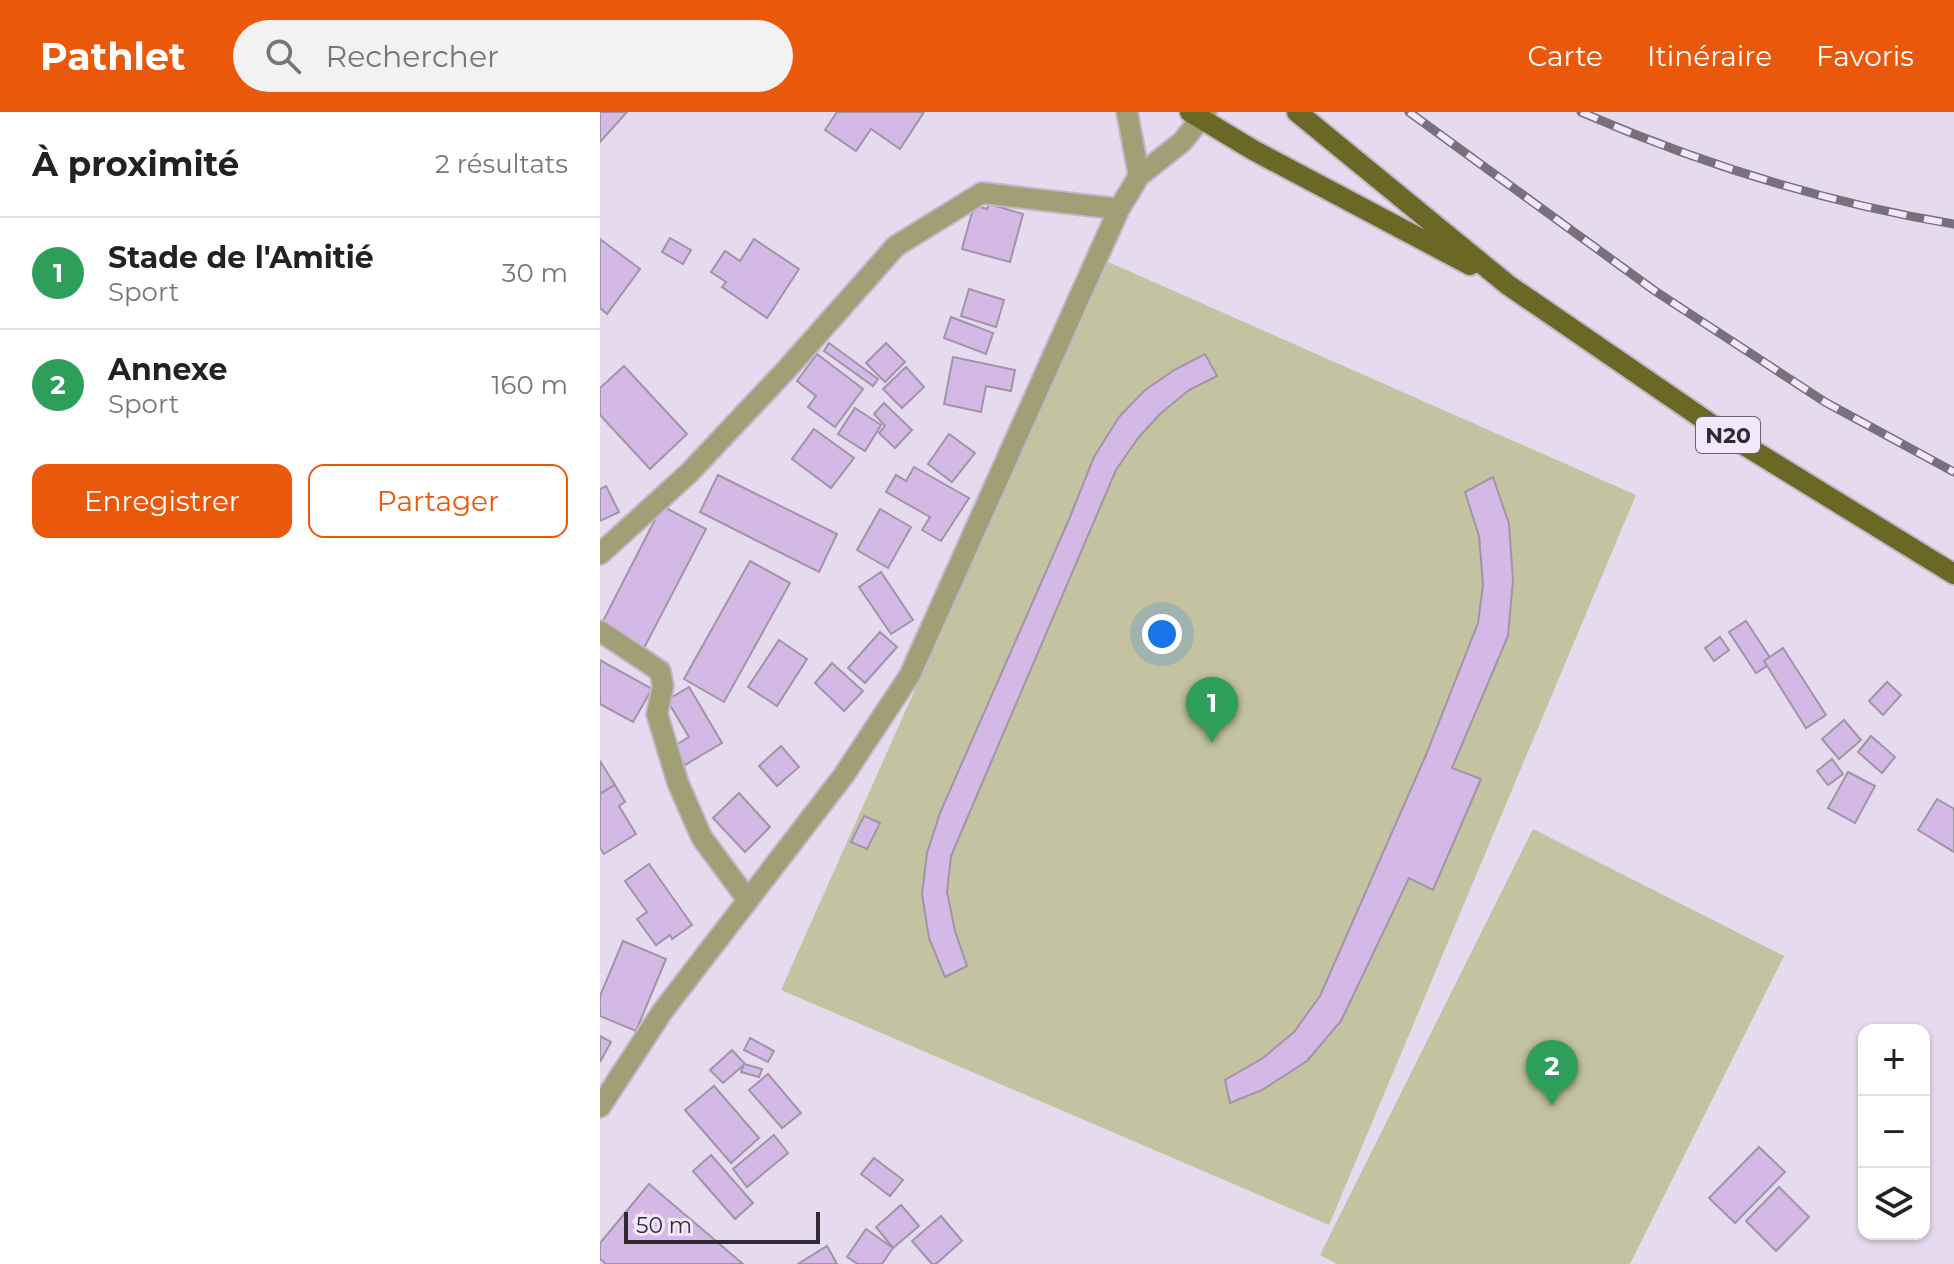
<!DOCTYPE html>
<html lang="fr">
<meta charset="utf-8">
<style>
body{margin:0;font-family:Montserrat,sans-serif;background:#f2f2f2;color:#222}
.controls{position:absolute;right:24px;bottom:24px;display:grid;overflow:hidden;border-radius:16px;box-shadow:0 2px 6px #0004}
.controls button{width:72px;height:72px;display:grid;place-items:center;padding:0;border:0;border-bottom:2px solid #e0e0e0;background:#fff;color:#222;font:40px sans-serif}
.scale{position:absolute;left:24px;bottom:20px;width:196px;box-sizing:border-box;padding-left:8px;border:4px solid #302b33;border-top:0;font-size:22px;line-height:28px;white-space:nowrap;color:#302b33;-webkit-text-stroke:6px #f3e7fb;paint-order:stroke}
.you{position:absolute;left:562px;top:522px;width:28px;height:28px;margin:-20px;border:6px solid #fff;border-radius:50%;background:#1a73e8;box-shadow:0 0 0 12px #1a73e833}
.badge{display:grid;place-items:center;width:52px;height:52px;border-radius:50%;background:#ea580c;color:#fff;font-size:26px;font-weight:700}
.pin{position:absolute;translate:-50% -66px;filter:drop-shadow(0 2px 4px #0008)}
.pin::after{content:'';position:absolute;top:42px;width:28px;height:24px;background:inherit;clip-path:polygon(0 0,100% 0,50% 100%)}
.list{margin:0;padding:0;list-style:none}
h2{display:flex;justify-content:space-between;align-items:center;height:104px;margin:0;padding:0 32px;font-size:34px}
h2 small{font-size:26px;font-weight:400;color:#767676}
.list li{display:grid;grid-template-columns:52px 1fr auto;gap:24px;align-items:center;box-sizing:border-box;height:112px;padding:0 32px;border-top:2px solid #e0e0e0}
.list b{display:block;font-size:30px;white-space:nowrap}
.list p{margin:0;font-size:26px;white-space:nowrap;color:#767676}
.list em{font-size:26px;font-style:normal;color:#767676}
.actions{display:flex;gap:16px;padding:24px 32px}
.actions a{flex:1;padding:18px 0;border:2px solid #ea580c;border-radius:16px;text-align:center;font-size:28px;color:#ea580c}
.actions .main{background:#ea580c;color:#fff}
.icon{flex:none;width:44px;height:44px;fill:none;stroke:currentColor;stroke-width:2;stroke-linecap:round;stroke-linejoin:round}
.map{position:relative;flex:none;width:1354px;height:1152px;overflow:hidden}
header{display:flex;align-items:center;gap:48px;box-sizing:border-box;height:112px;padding:0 40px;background:#ea580c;color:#fff}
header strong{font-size:38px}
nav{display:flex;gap:44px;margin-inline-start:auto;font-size:28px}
.search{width:560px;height:72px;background:#f2f2f2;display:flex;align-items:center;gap:20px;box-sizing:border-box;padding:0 28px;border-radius:44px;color:#767676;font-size:30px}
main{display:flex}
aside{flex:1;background:#fff}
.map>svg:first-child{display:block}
.green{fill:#c4c3a1}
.building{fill:#d4b8e6;stroke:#a095a7;stroke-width:2}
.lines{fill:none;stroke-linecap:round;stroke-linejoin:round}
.minor-casing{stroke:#c2b7c9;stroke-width:24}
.primary-casing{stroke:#c2b7c9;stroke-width:24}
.minor{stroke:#a19f75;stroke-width:20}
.primary{stroke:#6b6825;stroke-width:20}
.rail-casing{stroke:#78707d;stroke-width:9}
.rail{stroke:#f3e7fb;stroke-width:6;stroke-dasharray:18;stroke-linecap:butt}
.labels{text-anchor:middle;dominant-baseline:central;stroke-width:6;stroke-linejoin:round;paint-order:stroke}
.shield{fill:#f3e7fb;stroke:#6a636f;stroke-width:2}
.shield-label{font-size:22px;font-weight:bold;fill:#302b33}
</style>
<header>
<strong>Pathlet</strong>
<div class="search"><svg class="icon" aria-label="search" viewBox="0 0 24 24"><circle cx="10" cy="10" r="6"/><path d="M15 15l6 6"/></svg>Rechercher</div>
<nav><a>Carte</a><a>Itinéraire</a><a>Favoris</a></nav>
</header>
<main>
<aside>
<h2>À proximité<small>2 résultats</small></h2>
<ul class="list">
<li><span class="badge" style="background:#2e9e5b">1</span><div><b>Stade de l'Amitié</b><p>Sport</p></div><em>30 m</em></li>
<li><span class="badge" style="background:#2e9e5b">2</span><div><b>Annexe</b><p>Sport</p></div><em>160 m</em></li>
</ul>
<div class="actions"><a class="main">Enregistrer</a><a>Partager</a></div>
</aside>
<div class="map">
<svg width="1354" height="1152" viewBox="0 0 1354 1152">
<rect width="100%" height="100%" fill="#e6daee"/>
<!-- green -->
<g class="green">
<path d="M506,149L1036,383L729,1113L181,878Z"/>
<path d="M933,717L1184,844L1030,1152H737L720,1143Z"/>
</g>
<!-- building -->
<g class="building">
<path d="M0,0H27L0,30Z"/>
<path d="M237,0H324L300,37L271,17L256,39L225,18Z"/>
<path d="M389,92L423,102L410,150L362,137L374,93L387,97Z"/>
<path d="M70,126L91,138L83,152L62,140Z"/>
<path d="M0,127L40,157L7,202L0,196Z"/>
<path d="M154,127L199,157L167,206L122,175L126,170L111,160L125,139L140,149Z"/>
<path d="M369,177L404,188L396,215L361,204Z"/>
<path d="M351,205L393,221L386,242L344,226Z"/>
<path d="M229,231L278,267L273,274L224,239Z"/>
<path d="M286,231L305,250L285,270L266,251Z"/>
<path d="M217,242L263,277L235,315L208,295L216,284L197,269Z"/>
<path d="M605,242L617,264L589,278L560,302L538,326L516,358L351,744L347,780L355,819L367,854L345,865L329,826L322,782L327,741L340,701L470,405L494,345L519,305L544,279L574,258Z"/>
<path d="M353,245L415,258L411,279L386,274L381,300L344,292Z"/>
<path d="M24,254L87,322L50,357L0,303V276Z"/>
<path d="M306,255L324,275L302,296L283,277Z"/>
<path d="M284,291L312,318L295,336L279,321L285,314L274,302Z"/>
<path d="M255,296L281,313L265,339L238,322Z"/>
<path d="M214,317L254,346L231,376L192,347Z"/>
<path d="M349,322L375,341L352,370L328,352Z"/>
<path d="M314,355L369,386L341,429L322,418L330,405L286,380L296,363L306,369Z"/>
<path d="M118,363L237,422L219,460L100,400Z"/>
<path d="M893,365L909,412L913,468L908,524L852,656L881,667L833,778L809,766L741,909L707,949L662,978L630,991L625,968L663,946L694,920L720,884L826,643L878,511L883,473L879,424L865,380Z"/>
<path d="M6,374L19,400L0,409V377Z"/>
<path d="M62,394L106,417L44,536L1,513Z"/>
<path d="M280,397L311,415L288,456L257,438Z"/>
<path d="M150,449L190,471L124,590L84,567Z"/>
<path d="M281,460L313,508L291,522L259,475Z"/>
<path d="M1146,509L1173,550L1156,561L1129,520Z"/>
<path d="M280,520L297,535L265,571L248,556Z"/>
<path d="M1120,525L1129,538L1114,549L1105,536Z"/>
<path d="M179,528L207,547L177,594L148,575Z"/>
<path d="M1183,536L1226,603L1206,616L1164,549Z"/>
<path d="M0,548L52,577L33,610L0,592Z"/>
<path d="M232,551L263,579L244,599L215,571Z"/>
<path d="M1287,570L1301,583L1283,603L1269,589Z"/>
<path d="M89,575L122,631L85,653L74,634L89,625L67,588Z"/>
<path d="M1244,608L1261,628L1239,647L1222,627Z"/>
<path d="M1271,624L1295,645L1282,661L1258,640Z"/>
<path d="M181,634L199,655L177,674L159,654Z"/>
<path d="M1232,647L1243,662L1228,673L1217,659Z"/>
<path d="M0,649L15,673L0,682Z"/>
<path d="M1248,660L1275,674L1255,711L1228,696Z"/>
<path d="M15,673L25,690L19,694L36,722L4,742L0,736V682Z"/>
<path d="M139,681L170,715L145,740L113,706Z"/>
<path d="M1337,687L1354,697V740L1318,718Z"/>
<path d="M264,704L280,711L267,737L251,730Z"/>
<path d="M49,752L92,813L72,827L70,823L56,833L37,807L47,800L25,769Z"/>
<path d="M23,829L66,847L36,919L0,904V884Z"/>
<path d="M0,924L11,930L0,950Z"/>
<path d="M150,926L174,939L168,950L144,938Z"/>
<path d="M132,938L145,952L123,971L110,958Z"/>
<path d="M144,952L162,957L159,965L141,960Z"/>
<path d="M168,962L201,1001L182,1016L149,978Z"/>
<path d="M114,974L159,1026L131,1051L85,998Z"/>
<path d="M174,1023L188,1041L147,1075L133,1057Z"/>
<path d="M1159,1035L1185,1060L1135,1111L1109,1086Z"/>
<path d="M111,1043L153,1091L135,1107L93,1059Z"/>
<path d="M274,1046L303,1068L290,1084L261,1062Z"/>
<path d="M49,1072L143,1152H6L0,1147V1131Z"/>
<path d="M1179,1075L1209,1105L1176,1139L1146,1109Z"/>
<path d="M301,1093L319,1114L293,1136L276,1115Z"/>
<path d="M341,1104L362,1129L336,1152H332L312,1129Z"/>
<path d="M266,1117L293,1136L282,1152H258L247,1145Z"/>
<path d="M227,1134L237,1152H198Z"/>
</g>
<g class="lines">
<defs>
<g id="minor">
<path d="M527,0L539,64"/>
<path d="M0,442L89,361L187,257L296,134L382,81L519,97"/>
<path d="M0,519L60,559L63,574L57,602L78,671L102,726L148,788"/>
<path d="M0,995L62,900L244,663L310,563L519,97L539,64L582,30L606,0"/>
</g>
<g id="primary">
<path d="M590,0L653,38L870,153"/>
<path d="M697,0L908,173L1115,315L1354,462"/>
</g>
</defs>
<!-- minor casing -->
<use href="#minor" class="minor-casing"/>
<!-- primary casing -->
<use href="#primary" class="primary-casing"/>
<!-- minor -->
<use href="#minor" class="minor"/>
<!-- primary -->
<use href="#primary" class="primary"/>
<defs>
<g id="rail">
<path d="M809,0L1055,179L1225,290L1354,360"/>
<path d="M981,0C1099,51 1226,91 1354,112"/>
</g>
</defs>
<!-- rail casing -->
<use href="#rail" class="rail-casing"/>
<!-- rail -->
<use href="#rail" class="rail"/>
</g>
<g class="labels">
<!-- shield labels -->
<rect class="shield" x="1096" y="305" width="64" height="36" rx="6"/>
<g class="shield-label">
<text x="1128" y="323">N20</text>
</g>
</g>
</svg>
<div class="controls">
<button>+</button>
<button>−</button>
<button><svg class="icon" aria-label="layers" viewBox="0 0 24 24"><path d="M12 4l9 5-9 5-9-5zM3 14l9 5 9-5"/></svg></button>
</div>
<div class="scale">50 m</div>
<div class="you"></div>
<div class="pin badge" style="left:612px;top:631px;background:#2e9e5b">1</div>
<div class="pin badge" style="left:952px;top:994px;background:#2e9e5b">2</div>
</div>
</main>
